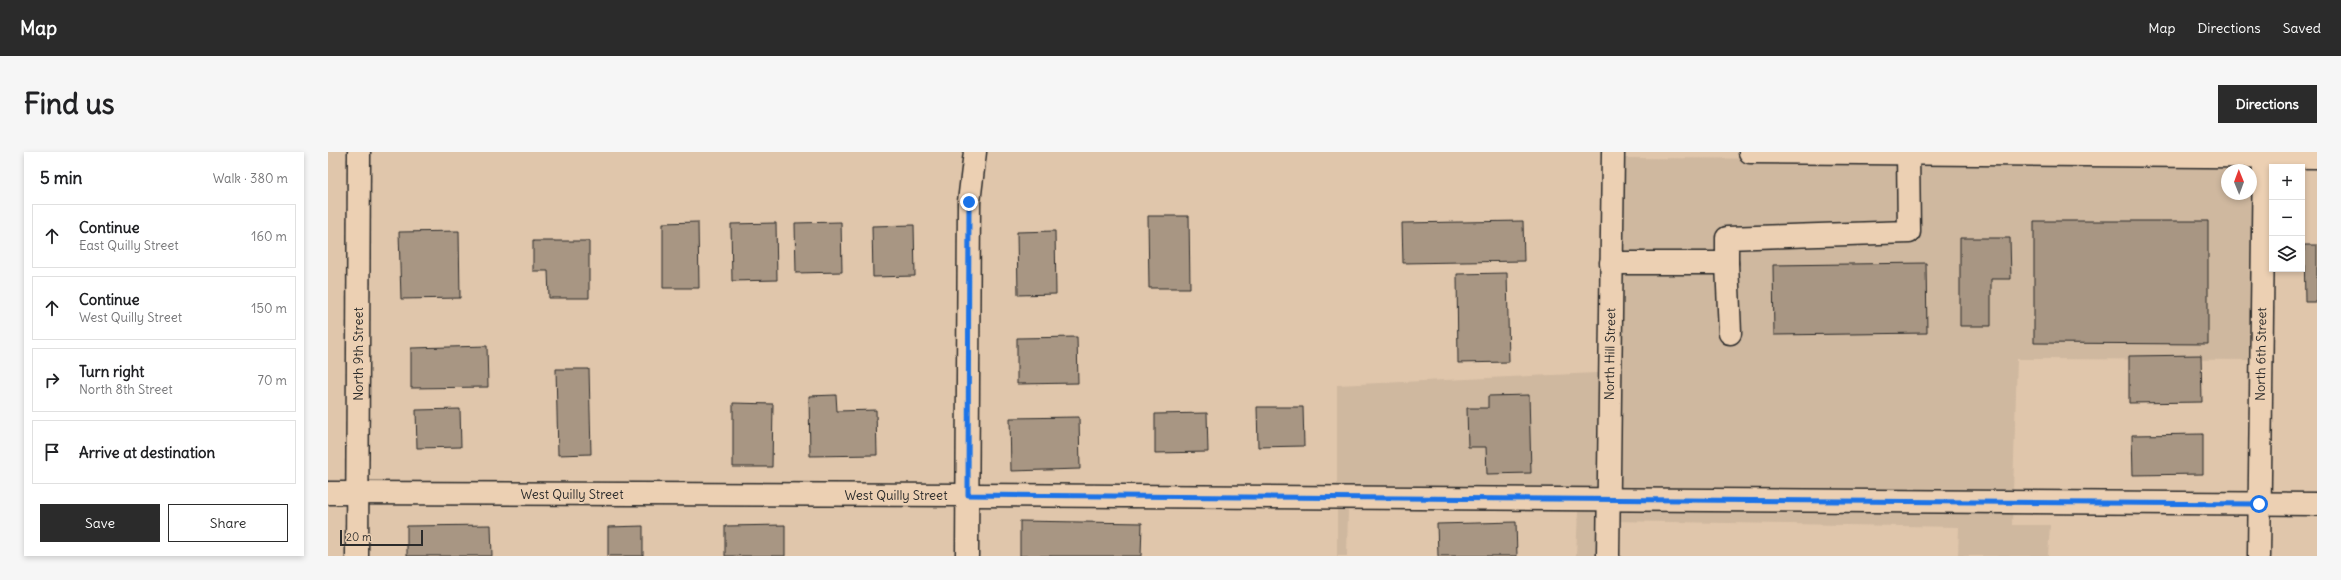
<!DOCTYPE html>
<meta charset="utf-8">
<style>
body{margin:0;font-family:Delius,sans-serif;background:#f6f6f6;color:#202124}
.controls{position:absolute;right:12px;top:12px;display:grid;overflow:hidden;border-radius:0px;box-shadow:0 2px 6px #0003}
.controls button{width:36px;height:36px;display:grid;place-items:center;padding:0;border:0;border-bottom:1px solid #e0e0e0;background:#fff;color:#202124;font:20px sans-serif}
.compass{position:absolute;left:1893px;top:12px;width:36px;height:36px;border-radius:50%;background:#fff;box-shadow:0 2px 6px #0003;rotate:359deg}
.scale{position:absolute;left:12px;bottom:10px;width:83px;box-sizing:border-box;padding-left:4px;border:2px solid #2b2b2b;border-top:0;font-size:11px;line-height:14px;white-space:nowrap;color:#2b2b2b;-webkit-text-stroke:3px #ecd0b3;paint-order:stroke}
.stop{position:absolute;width:12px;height:12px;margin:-9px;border:3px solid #1a73e8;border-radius:50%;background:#fff}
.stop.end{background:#1a73e8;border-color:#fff;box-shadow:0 1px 4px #0008}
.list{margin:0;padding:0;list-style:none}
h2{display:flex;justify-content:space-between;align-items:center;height:52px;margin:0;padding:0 16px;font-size:17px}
h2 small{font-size:13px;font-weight:400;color:#757577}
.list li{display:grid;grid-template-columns:26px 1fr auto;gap:12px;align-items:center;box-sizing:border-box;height:64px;margin:0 8px 8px;padding:0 8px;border:1px solid #e0e0e0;border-radius:0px}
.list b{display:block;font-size:15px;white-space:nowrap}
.list p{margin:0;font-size:13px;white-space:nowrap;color:#757577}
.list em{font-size:13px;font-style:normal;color:#757577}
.actions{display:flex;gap:8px;padding:12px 16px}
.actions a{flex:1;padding:9px 0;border:1px solid #2b2b2b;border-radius:0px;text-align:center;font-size:14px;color:#2b2b2b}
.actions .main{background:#2b2b2b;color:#fff}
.icon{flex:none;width:22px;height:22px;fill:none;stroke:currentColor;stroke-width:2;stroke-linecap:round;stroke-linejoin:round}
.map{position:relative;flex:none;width:1989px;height:404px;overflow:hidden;border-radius:0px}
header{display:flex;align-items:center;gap:24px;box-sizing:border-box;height:56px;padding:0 20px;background:#2b2b2b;color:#fff}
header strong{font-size:19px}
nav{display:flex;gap:22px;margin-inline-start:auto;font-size:14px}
.intro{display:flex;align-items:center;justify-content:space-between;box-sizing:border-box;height:96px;padding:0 24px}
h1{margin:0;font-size:28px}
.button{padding:10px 18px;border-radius:0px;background:#2b2b2b;color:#fff;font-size:14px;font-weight:700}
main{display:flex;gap:24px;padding:0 24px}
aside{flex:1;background:#fff;border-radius:0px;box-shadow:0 2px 6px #0003}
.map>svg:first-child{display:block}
.built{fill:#cfb89f;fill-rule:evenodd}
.building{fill:#a89683;stroke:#2b2b2b}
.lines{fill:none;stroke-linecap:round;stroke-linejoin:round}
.minor-casing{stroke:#2b2b2b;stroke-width:25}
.minor{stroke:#ecd0b3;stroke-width:22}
.route{stroke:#1a73e8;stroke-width:5}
.labels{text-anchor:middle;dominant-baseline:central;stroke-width:4;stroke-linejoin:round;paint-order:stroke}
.street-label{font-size:13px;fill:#2b2b2b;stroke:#ecd0b3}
</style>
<header>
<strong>Map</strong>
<nav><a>Map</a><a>Directions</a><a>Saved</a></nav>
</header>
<div class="intro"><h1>Find us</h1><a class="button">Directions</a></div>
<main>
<aside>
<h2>5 min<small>Walk · 380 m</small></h2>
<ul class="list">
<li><svg class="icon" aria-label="ahead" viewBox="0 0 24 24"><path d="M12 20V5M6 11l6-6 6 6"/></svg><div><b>Continue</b><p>East Quilly Street</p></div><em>160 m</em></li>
<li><svg class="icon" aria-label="ahead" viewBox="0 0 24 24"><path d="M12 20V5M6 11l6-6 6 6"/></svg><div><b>Continue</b><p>West Quilly Street</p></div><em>150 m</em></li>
<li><svg class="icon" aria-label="right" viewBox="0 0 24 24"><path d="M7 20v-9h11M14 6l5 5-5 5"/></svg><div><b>Turn right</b><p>North 8th Street</p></div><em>70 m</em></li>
<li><svg class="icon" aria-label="arrive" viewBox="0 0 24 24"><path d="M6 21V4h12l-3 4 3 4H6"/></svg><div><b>Arrive at destination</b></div></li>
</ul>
<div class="actions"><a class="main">Save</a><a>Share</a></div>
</aside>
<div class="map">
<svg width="1989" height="404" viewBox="0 0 1989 404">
<rect width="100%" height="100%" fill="#e0c6ab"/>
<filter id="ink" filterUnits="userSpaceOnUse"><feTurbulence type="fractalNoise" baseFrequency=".025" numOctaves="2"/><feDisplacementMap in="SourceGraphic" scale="8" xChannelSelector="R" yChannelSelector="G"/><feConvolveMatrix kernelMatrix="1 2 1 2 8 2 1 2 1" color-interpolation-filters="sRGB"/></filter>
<g filter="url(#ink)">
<!-- built -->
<path class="built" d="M1290,6L1944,9L1940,208L1689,207L1684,373H1722L1720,404H1630L1631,375L1285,369L1283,404H1248L1250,360L1020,357L1019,404H1009V233L1291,220ZM1899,18H1923V42H1899Z"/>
<!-- building -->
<g class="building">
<path d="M820,64H861L862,136H821Z"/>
<path d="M1195,69L1196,109L1075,111L1074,71Z"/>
<path d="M1706,69H1880V192L1706,191Z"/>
<path d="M370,70L371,136H335V71Z"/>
<path d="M513,70L514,120L468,121L467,71Z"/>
<path d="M448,71L449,128L404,129L403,72Z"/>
<path d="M586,73L587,124L545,125L544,74Z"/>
<path d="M131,79L132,146L73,147L71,80Z"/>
<path d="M727,79L728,142L690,143L689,80Z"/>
<path d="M1632,86H1682L1683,127H1663V174H1632Z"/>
<path d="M205,89H261V146H221L220,119H205Z"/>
<path d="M1976,93H1989V150H1977Z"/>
<path d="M1598,111L1599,181L1446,183L1445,113Z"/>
<path d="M1179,121L1181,210L1130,211L1129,122Z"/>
<path d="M749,185L750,231L689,232V186Z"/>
<path d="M159,194L160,235L83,236V196Z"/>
<path d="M1873,203L1874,250L1801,251V204Z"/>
<path d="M228,217H261L263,302L230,303Z"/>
<path d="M508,243L509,259L548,258L549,303L482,304L481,244Z"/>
<path d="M1201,243L1203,321L1159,322L1158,295H1140L1139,256H1160V244Z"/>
<path d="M405,251L445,252L444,315H405Z"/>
<path d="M929,255H975L976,294L930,295Z"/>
<path d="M132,257L133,295L89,296L88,258Z"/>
<path d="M879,261L880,300L827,301V262Z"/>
<path d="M751,265L752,317L683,319L682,266Z"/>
<path d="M1875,282V322L1805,323L1804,283Z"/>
<path d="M692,369L814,371L813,404H692Z"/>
<path d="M1188,370L1189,404H1110L1109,372Z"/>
<path d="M163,373L164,404H79V374Z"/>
<path d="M457,373V404H397V374Z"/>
<path d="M315,374V404H280V375Z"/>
</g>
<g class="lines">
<defs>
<g id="minor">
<path d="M1422,0L1989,5"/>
<path d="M1283,111H1399V86L1581,80L1580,1"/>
<path d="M1399,111L1402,181"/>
<path d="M0,341L640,343L1989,352"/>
<path d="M29,404L31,0"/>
<path d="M639,404L641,50L647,0"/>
<path d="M1280,404L1285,0"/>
<path d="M1931,404L1936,0"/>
</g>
</defs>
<!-- minor casing -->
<use href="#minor" class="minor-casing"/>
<!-- minor -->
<use href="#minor" class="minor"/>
</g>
</g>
<g class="lines" filter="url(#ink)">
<!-- route -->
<path class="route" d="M641,50L640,343L1931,352"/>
</g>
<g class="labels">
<!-- street labels -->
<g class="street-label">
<text transform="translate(30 202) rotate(-90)">North 9th Street</text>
<text transform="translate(1282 202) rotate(-89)">North Hill Street</text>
<text transform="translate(1933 202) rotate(-89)">North 6th Street</text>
<text x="244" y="342">West Quilly Street</text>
<text x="568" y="343">West Quilly Street</text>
</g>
</g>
</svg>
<div class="controls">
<button>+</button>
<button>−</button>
<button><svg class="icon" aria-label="layers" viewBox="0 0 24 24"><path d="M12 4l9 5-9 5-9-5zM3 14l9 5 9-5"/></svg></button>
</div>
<svg class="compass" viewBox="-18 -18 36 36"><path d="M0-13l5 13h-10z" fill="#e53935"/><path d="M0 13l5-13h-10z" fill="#757577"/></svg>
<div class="scale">20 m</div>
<div class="stop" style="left:1931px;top:352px"></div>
<div class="stop end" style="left:641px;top:50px"></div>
</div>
</main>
